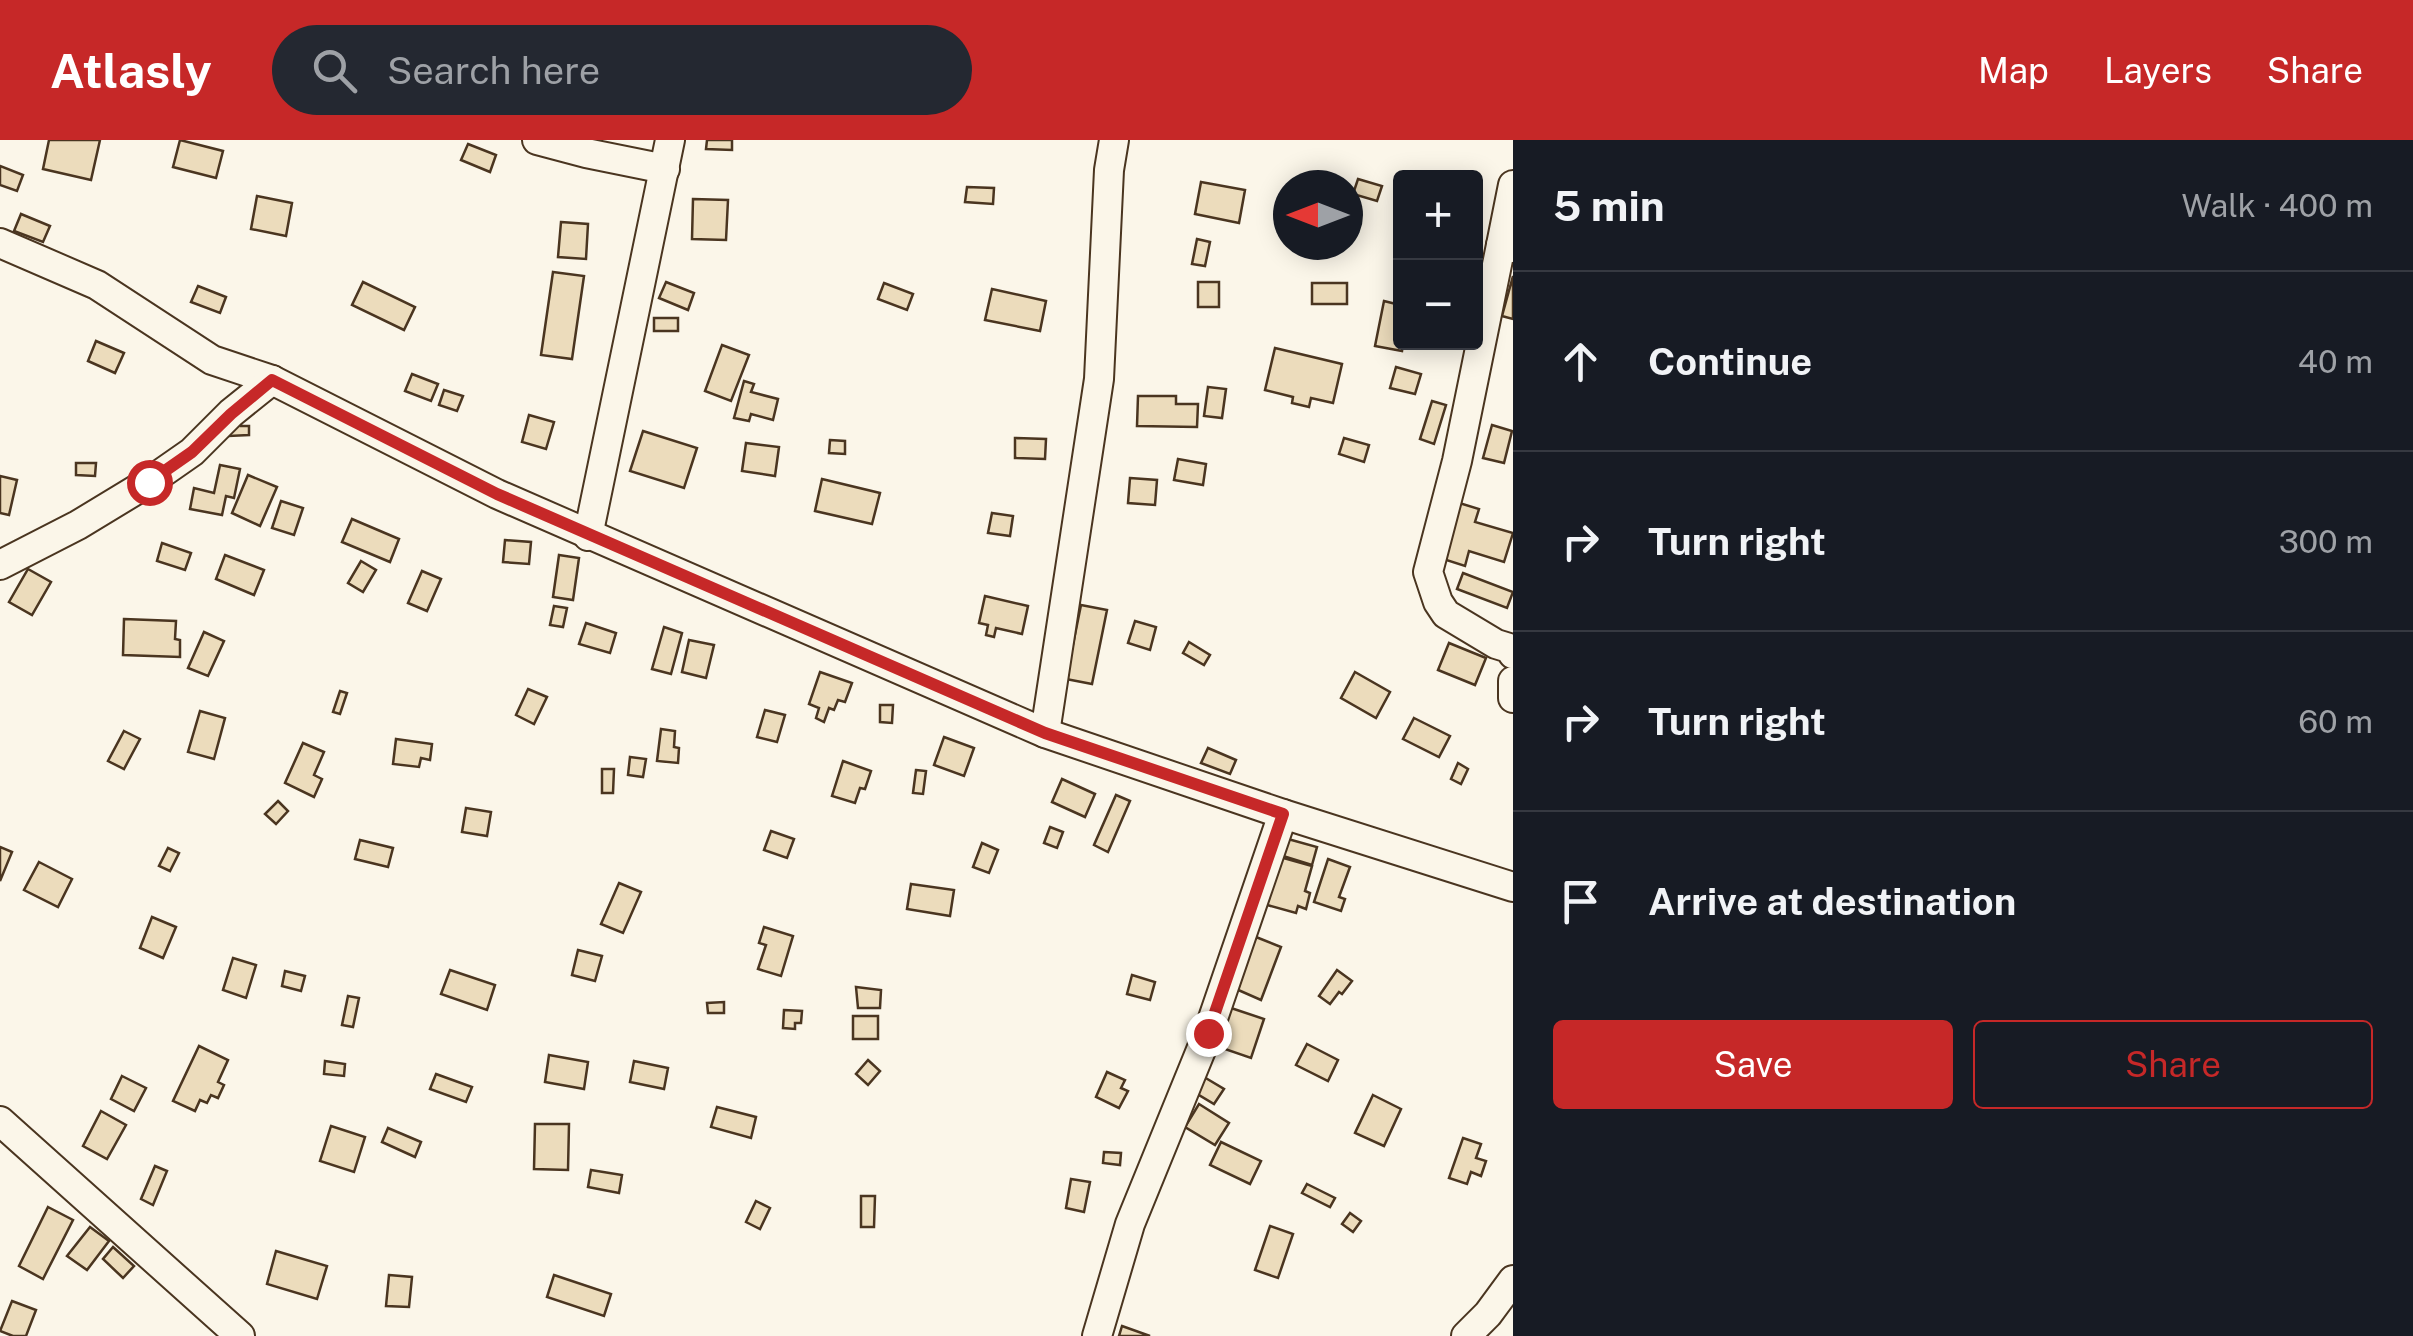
<!DOCTYPE html>
<meta charset="utf-8">
<style>
body{margin:0;font-family:"Public Sans",sans-serif;background:#242831;color:#f1f3f6}
.controls{position:absolute;right:30px;top:30px;display:grid;overflow:hidden;border-radius:10px;box-shadow:0 5px 25px #0003}
.controls button{width:90px;height:90px;display:grid;place-items:center;padding:0;border:0;border-bottom:2px solid #363941;background:#171b24;color:#f1f3f6;font:50px sans-serif}
.compass{position:absolute;left:1273px;top:30px;width:90px;height:90px;border-radius:50%;background:#171b24;box-shadow:0 5px 25px #0003;rotate:270deg}
.stop{position:absolute;width:30px;height:30px;margin:-22px;border:8px solid #c62828;border-radius:50%;background:#fff}
.stop.end{background:#c62828;border-color:#fff;box-shadow:0 2px 10px #0008}
.list{margin:0;padding:0;list-style:none}
h2{display:flex;justify-content:space-between;align-items:center;height:130px;margin:0;padding:0 40px;font-size:42px}
h2 small{font-size:32px;font-weight:400;color:#9ea1a6}
.list li{display:grid;grid-template-columns:65px 1fr auto;gap:30px;align-items:center;box-sizing:border-box;height:180px;padding:0 40px;border-top:2px solid #363941}
.list b{display:block;font-size:38px;white-space:nowrap}
.list em{font-size:32px;font-style:normal;color:#9ea1a6}
.actions{display:flex;gap:20px;padding:30px 40px}
.actions a{flex:1;padding:22px 0;border:2px solid #c62828;border-radius:10px;text-align:center;font-size:35px;color:#c62828}
.actions .main{background:#c62828;color:#fff}
.icon{flex:none;width:55px;height:55px;fill:none;stroke:currentColor;stroke-width:2;stroke-linecap:round;stroke-linejoin:round}
.map{position:relative;flex:none;width:1513px;height:1196px;overflow:hidden}
header{display:flex;align-items:center;gap:60px;box-sizing:border-box;height:140px;padding:0 50px;background:#c62828;color:#fff}
header strong{font-size:48px}
nav{display:flex;gap:55px;margin-inline-start:auto;font-size:35px}
.search{width:700px;height:90px;background:#242831;display:flex;align-items:center;gap:25px;box-sizing:border-box;padding:0 35px;border-radius:55px;color:#9ea1a6;font-size:38px}
main{display:flex}
aside{flex:1;background:#171b24}
.map>svg:first-child{display:block}
.building{fill:#ecdcbc;stroke:#4a3520;stroke-width:2.5}
.lines{fill:none;stroke-linecap:round;stroke-linejoin:round}
.minor-casing{stroke:#4a3520;stroke-width:32}
.minor{stroke:#fbf6e9;stroke-width:28}
.route{stroke:#c62828;stroke-width:12}
</style>
<header>
<strong>Atlasly</strong>
<div class="search"><svg class="icon" aria-label="search" viewBox="0 0 24 24"><circle cx="10" cy="10" r="6"/><path d="M15 15l6 6"/></svg>Search here</div>
<nav><a>Map</a><a>Layers</a><a>Share</a></nav>
</header>
<main>
<div class="map">
<svg width="1513" height="1196" viewBox="0 0 1513 1196">
<rect width="100%" height="100%" fill="#fbf6e9"/>
<!-- building -->
<g class="building">
<path d="M49,0H100L91,40L43,29Z"/>
<path d="M180,0L223,11L216,38L173,27Z"/>
<path d="M707,0H732V10L706,9Z"/>
<path d="M468,4L496,15L490,32L461,20Z"/>
<path d="M0,26L23,35L17,51L0,45Z"/>
<path d="M1358,39L1382,46L1377,61L1353,54Z"/>
<path d="M1201,42L1245,50L1239,83L1195,74Z"/>
<path d="M967,47L994,48L993,64L965,62Z"/>
<path d="M257,56L292,63L286,96L251,89Z"/>
<path d="M693,59L728,60L726,100L692,99Z"/>
<path d="M21,74L50,86L43,102L14,91Z"/>
<path d="M561,82L588,84L586,119L558,117Z"/>
<path d="M1197,99L1210,102L1205,126L1192,124Z"/>
<path d="M553,132L584,136L572,219L541,215Z"/>
<path d="M1513,136V179L1502,176Z"/>
<path d="M363,142L415,167L404,190L352,165Z"/>
<path d="M666,142L694,153L688,170L659,158Z"/>
<rect x="1198" y="142" width="21" height="25"/>
<path d="M884,143L913,154L907,170L878,159Z"/>
<rect x="1312" y="143" width="35" height="21"/>
<path d="M198,146L226,157L220,173L191,162Z"/>
<path d="M992,149L1046,161L1040,191L985,180Z"/>
<path d="M1384,161L1400,165V202H1426L1425,208L1403,204L1402,211L1375,206Z"/>
<rect x="654" y="178" width="24" height="13"/>
<path d="M96,201L124,213L115,233L88,221Z"/>
<path d="M722,205L749,215L731,261L705,251Z"/>
<path d="M1275,208L1342,224L1333,263L1311,258L1309,267L1292,263L1293,257L1265,250Z"/>
<path d="M1396,227L1421,234L1415,254L1390,248Z"/>
<path d="M412,234L438,244L431,261L405,251Z"/>
<path d="M744,241L754,244L751,252L778,259L773,280L751,274L749,281L734,278Z"/>
<path d="M1208,247L1226,249L1222,278L1204,276Z"/>
<path d="M444,250L463,256L457,271L439,265Z"/>
<path d="M1138,256H1176V264H1198L1197,287L1137,286Z"/>
<path d="M1432,261L1446,265L1434,304L1420,299Z"/>
<path d="M529,275L554,282L546,309L522,302Z"/>
<path d="M229,279H241V286H249V295L229,296Z"/>
<path d="M1492,285L1512,291L1504,323L1483,318Z"/>
<path d="M643,291L697,308L684,348L630,331Z"/>
<path d="M1015,298L1046,299L1045,319L1015,318Z"/>
<path d="M1344,298L1369,305L1364,322L1339,314Z"/>
<path d="M830,300L845,301V314L829,313Z"/>
<path d="M746,303L779,307L775,336L742,331Z"/>
<path d="M1178,319L1206,324L1203,345L1174,340Z"/>
<path d="M76,323H96L95,336L76,335Z"/>
<path d="M220,325L240,329L234,358L226,356L222,375L190,369L194,348L214,353Z"/>
<path d="M248,335L277,347L260,386L232,373Z"/>
<path d="M0,336L17,340L9,375L0,373Z"/>
<path d="M1130,338L1157,340L1155,365L1128,363Z"/>
<path d="M822,339L880,353L872,384L815,371Z"/>
<path d="M281,361L303,368L294,395L272,388Z"/>
<path d="M1456,362L1479,369L1475,382L1513,393L1504,422L1469,411L1465,426L1440,418Z"/>
<path d="M992,373L1013,376L1010,396L988,393Z"/>
<path d="M352,379L399,399L390,422L342,402Z"/>
<path d="M505,400L531,402L529,424L503,422Z"/>
<path d="M162,403L191,413L185,430L157,421Z"/>
<path d="M225,415L264,430L254,455L216,439Z"/>
<path d="M559,415L579,418L573,460L553,457Z"/>
<path d="M361,421L376,430L363,452L348,443Z"/>
<path d="M28,429L51,442L32,475L9,462Z"/>
<path d="M422,431L441,439L427,471L408,463Z"/>
<path d="M1463,433L1513,452L1507,468L1457,449Z"/>
<path d="M985,456L1028,466L1022,494L996,488L994,497L986,495L988,485L979,483Z"/>
<path d="M1081,465L1107,470L1092,544L1066,539Z"/>
<path d="M554,466L567,468L563,487L550,485Z"/>
<path d="M124,479L176,481L175,499L180,500V517L123,515Z"/>
<path d="M1135,481L1156,487L1150,510L1128,503Z"/>
<path d="M586,483L616,493L610,513L579,504Z"/>
<path d="M664,487L682,493L671,534L652,529Z"/>
<path d="M204,492L224,501L208,536L188,528Z"/>
<path d="M689,500L714,505L706,538L682,532Z"/>
<path d="M1189,502L1210,515L1204,525L1183,513Z"/>
<path d="M1449,503L1486,518L1475,545L1438,530Z"/>
<path d="M820,532L852,543L845,562L838,560L834,570L829,568L824,582L816,578L819,568L809,564Z"/>
<path d="M1355,532L1390,552L1376,578L1341,558Z"/>
<path d="M528,549L547,557L534,584L516,575Z"/>
<path d="M340,551L347,553L340,574L333,572Z"/>
<path d="M880,565H893L892,583L880,582Z"/>
<path d="M765,570L785,575L777,602L757,597Z"/>
<path d="M200,571L225,578L214,619L188,612Z"/>
<path d="M1414,578L1450,596L1439,617L1403,599Z"/>
<path d="M661,589L675,591L674,607L679,608L678,623L657,621Z"/>
<path d="M124,591L140,599L124,629L108,621Z"/>
<path d="M944,597L974,608L964,636L934,625Z"/>
<path d="M396,599L432,604L430,620L421,618L419,627L393,624Z"/>
<path d="M303,603L324,612L314,635L322,639L314,657L285,643Z"/>
<path d="M1208,608L1236,620L1230,634L1201,623Z"/>
<path d="M630,617L646,619L643,637L628,635Z"/>
<path d="M843,621L871,631L865,649L860,648L855,663L832,656Z"/>
<path d="M1458,623L1468,629L1461,644L1451,639Z"/>
<path d="M602,629H614L613,653H602Z"/>
<path d="M916,630L926,631L923,654L913,653Z"/>
<path d="M1062,639L1095,654L1085,677L1052,662Z"/>
<path d="M1116,655L1130,661L1108,712L1094,705Z"/>
<path d="M278,661L288,671L276,684L265,674Z"/>
<path d="M466,668L491,672L487,696L462,692Z"/>
<path d="M1050,687L1063,692L1057,708L1044,703Z"/>
<path d="M771,691L794,699L787,718L764,710Z"/>
<path d="M1288,699L1317,707L1312,725L1283,716Z"/>
<path d="M360,700L393,708L388,727L355,719Z"/>
<path d="M982,703L998,710L989,733L973,727Z"/>
<path d="M0,707L12,712L0,741Z"/>
<path d="M168,708L179,713L170,731L159,726Z"/>
<path d="M1280,717L1312,726L1305,751L1310,753L1306,769L1298,766L1296,773L1267,765Z"/>
<path d="M1328,719L1350,727L1339,757L1345,759L1341,771L1314,762Z"/>
<path d="M39,722L72,739L58,767L24,750Z"/>
<path d="M619,743L641,752L623,793L601,784Z"/>
<path d="M911,744L954,750L950,776L907,769Z"/>
<path d="M152,777L176,787L163,818L140,808Z"/>
<path d="M764,787L793,796L781,836L758,829L766,805L759,803Z"/>
<path d="M1256,797L1281,807L1261,860L1236,849Z"/>
<path d="M578,810L602,816L595,841L572,835Z"/>
<path d="M233,818L256,825L246,858L223,850Z"/>
<path d="M450,830L495,845L487,870L441,854Z"/>
<path d="M1337,830L1352,841L1342,854L1339,852L1330,864L1319,856Z"/>
<path d="M285,831L305,836L301,851L282,846Z"/>
<path d="M1132,835L1155,842L1150,860L1127,854Z"/>
<path d="M856,847L881,850L880,868H858Z"/>
<path d="M348,856L359,858L353,887L342,885Z"/>
<path d="M724,862V873H708L707,863Z"/>
<path d="M1231,868L1264,879L1251,918L1219,907Z"/>
<path d="M784,870L802,871L801,883H795V889L783,888Z"/>
<rect x="853" y="876" width="25" height="23"/>
<path d="M1307,904L1338,920L1328,941L1296,925Z"/>
<path d="M199,906L228,920L218,942L224,945L218,958L211,955L207,963L200,960L195,971L173,961Z"/>
<path d="M549,915L588,922L584,949L545,942Z"/>
<path d="M868,920L880,931L868,945L856,934Z"/>
<path d="M325,921L345,924L344,936L324,934Z"/>
<path d="M634,921L668,928L664,949L630,942Z"/>
<path d="M1107,932L1125,940L1121,948L1128,951L1119,968L1096,957Z"/>
<path d="M436,934L472,947L466,962L430,949Z"/>
<path d="M122,936L146,948L134,971L111,959Z"/>
<path d="M1204,937L1224,949L1214,964L1194,952Z"/>
<path d="M1373,955L1401,969L1384,1006L1355,993Z"/>
<path d="M1199,964L1229,983L1215,1005L1185,987Z"/>
<path d="M717,967L756,977L751,998L711,987Z"/>
<path d="M101,971L126,985L107,1019L83,1006Z"/>
<path d="M535,984H569L568,1030L534,1029Z"/>
<path d="M331,986L365,997L354,1032L320,1021Z"/>
<path d="M388,988L421,1002L415,1017L382,1002Z"/>
<path d="M1463,998L1481,1004L1476,1018L1486,1021L1481,1036L1471,1032L1467,1044L1449,1038Z"/>
<path d="M1221,1002L1261,1021L1250,1044L1210,1025Z"/>
<path d="M1104,1012L1121,1013L1120,1025L1103,1023Z"/>
<path d="M155,1026L167,1031L153,1065L141,1059Z"/>
<path d="M591,1030L622,1035L619,1053L588,1047Z"/>
<path d="M1071,1039L1090,1042L1084,1072L1066,1068Z"/>
<path d="M1307,1044L1335,1058L1330,1067L1302,1053Z"/>
<path d="M861,1056H875L874,1087H861Z"/>
<path d="M756,1061L770,1068L760,1089L746,1082Z"/>
<path d="M48,1067L73,1080L43,1139L19,1126Z"/>
<path d="M1350,1073L1361,1081L1353,1092L1342,1084Z"/>
<path d="M1270,1086L1293,1094L1278,1138L1255,1130Z"/>
<path d="M90,1087L109,1101L87,1130L67,1116Z"/>
<path d="M113,1107L134,1126L123,1138L103,1119Z"/>
<path d="M276,1111L327,1126L317,1159L267,1144Z"/>
<path d="M389,1135L412,1137L409,1167L386,1166Z"/>
<path d="M554,1135L611,1154L604,1176L547,1157Z"/>
<path d="M12,1161L36,1170L26,1196H13L0,1191Z"/>
<path d="M1122,1186L1150,1196H1119Z"/>
</g>
<g class="lines">
<defs>
<g id="minor">
<path d="M537,0L586,13L665,29"/>
<path d="M1513,45L1501,105L1513,108"/>
<path d="M0,103L97,145L212,220L272,240L497,354L1045,593L1283,674L1513,747"/>
<path d="M1501,105L1457,321L1428,432L1438,462L1446,474L1496,504L1509,508L1513,514"/>
<path d="M588,396L670,0"/>
<path d="M0,425L78,385L149,342L192,312L231,273L272,240"/>
<path d="M1513,541V558"/>
<path d="M1045,593L1099,239L1109,30L1114,0"/>
<path d="M0,981L240,1196"/>
<path d="M1097,1196L1130,1084L1208,893L1283,674"/>
<path d="M1466,1196L1488,1174L1513,1140"/>
</g>
</defs>
<!-- minor casing -->
<use href="#minor" class="minor-casing"/>
<!-- minor -->
<use href="#minor" class="minor"/>
</g>
<g class="lines">
<!-- route -->
<path class="route" d="M149,342L192,312L231,274L272,240L497,354L1045,593L1283,674L1208,893"/>
</g>
</svg>
<div class="controls">
<button>+</button>
<button>−</button>
</div>
<svg class="compass" viewBox="-18 -18 36 36"><path d="M0-13l5 13h-10z" fill="#e53935"/><path d="M0 13l5-13h-10z" fill="#9ea1a6"/></svg>
<div class="stop" style="left:149px;top:342px"></div>
<div class="stop end" style="left:1208px;top:893px"></div>
</div>
<aside>
<h2>5 min<small>Walk · 400 m</small></h2>
<ul class="list">
<li><svg class="icon" aria-label="ahead" viewBox="0 0 24 24"><path d="M12 20V5M6 11l6-6 6 6"/></svg><div><b>Continue</b></div><em>40 m</em></li>
<li><svg class="icon" aria-label="right" viewBox="0 0 24 24"><path d="M7 20v-9h11M14 6l5 5-5 5"/></svg><div><b>Turn right</b></div><em>300 m</em></li>
<li><svg class="icon" aria-label="right" viewBox="0 0 24 24"><path d="M7 20v-9h11M14 6l5 5-5 5"/></svg><div><b>Turn right</b></div><em>60 m</em></li>
<li><svg class="icon" aria-label="arrive" viewBox="0 0 24 24"><path d="M6 21V4h12l-3 4 3 4H6"/></svg><div><b>Arrive at destination</b></div></li>
</ul>
<div class="actions"><a class="main">Save</a><a>Share</a></div>
</aside>
</main>
